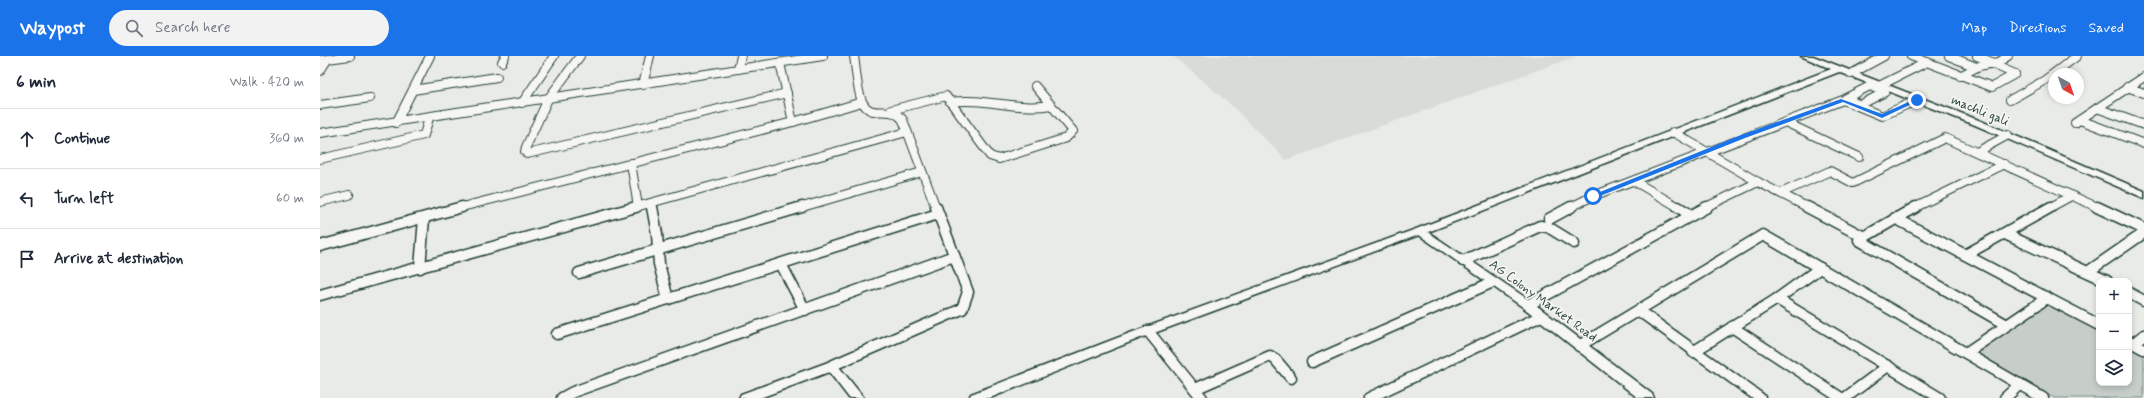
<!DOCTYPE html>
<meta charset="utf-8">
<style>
body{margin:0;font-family:Mynerve,sans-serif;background:#f2f2f3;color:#1f2937}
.controls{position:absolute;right:12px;bottom:12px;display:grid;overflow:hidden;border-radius:8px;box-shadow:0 2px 6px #0003}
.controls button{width:36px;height:36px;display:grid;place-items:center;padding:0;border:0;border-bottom:1px solid #e0e1e3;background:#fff;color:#1f2937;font:20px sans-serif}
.compass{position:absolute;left:1728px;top:12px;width:36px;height:36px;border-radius:50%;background:#fff;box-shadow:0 2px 6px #0003;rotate:140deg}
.stop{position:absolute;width:12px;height:12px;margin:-9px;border:3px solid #1a73e8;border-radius:50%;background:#fff}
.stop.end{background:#1a73e8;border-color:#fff;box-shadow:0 1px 4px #0008}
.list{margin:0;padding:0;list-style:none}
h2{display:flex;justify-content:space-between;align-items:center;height:52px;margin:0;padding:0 16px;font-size:17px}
h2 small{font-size:13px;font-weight:400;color:#747a83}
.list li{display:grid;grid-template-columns:26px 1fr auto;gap:12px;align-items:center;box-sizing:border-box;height:60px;padding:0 16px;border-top:1px solid #e0e1e3}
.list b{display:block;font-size:15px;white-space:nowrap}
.list em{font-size:13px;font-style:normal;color:#747a83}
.icon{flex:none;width:22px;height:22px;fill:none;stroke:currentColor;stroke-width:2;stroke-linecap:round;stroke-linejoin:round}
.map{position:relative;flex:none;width:1824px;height:342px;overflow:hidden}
header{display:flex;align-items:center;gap:24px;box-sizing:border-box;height:56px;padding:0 20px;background:#1a73e8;color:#fff}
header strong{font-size:19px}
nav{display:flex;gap:22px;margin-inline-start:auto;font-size:14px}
.search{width:280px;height:36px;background:#f2f2f3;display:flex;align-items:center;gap:10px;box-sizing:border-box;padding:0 14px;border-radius:22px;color:#747a83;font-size:15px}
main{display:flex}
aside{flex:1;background:#fff}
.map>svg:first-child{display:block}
.built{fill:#d8dcd8}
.green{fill:#c7cec9;stroke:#73867e}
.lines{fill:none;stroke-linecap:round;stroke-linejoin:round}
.minor-far1-casing{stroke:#1f3d34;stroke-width:10}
.minor-casing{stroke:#1f3d34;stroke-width:13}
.tertiary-casing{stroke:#1f3d34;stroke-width:3}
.minor-far1{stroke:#f6f6f2;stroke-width:8}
.minor{stroke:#f6f6f2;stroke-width:10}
.tertiary{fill:#f6f6f2;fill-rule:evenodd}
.route{fill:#1a73e8}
.labels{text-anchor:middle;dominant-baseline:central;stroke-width:3.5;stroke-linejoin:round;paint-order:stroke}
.street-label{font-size:13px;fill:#1f3d34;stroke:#f6f6f2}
</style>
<header>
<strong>Waypost</strong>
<div class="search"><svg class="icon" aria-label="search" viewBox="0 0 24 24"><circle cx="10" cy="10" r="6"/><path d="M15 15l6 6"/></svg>Search here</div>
<nav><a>Map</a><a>Directions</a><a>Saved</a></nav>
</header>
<main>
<aside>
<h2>6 min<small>Walk · 420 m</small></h2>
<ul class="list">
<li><svg class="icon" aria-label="ahead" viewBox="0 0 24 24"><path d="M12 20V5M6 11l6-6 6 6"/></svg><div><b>Continue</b></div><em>360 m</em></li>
<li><svg class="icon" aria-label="left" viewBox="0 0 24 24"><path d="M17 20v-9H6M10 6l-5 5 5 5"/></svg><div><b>Turn left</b></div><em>60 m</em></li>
<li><svg class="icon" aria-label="arrive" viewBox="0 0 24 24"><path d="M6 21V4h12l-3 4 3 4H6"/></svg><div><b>Arrive at destination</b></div></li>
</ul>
</aside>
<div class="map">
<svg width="1824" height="342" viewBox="0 0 1824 342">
<rect width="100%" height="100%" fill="#e9ebe7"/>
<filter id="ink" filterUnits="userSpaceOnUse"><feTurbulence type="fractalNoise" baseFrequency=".025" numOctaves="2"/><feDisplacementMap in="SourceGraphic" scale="8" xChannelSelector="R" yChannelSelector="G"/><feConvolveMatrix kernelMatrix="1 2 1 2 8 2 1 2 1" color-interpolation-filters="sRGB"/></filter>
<g filter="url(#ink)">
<!-- built -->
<path class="built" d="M853,0H1257L966,104L911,49Z"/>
<!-- green -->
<path class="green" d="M1729,245L1779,271V327H1809V287L1824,295V342H1734L1657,297Z"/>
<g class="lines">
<defs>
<g id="minor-far1">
<path d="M260,0L228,43L206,91L205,96L207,98L467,37"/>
<path d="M534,0C536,12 537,37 543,47C552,64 570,47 583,64L616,152"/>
<path d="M1591,0L1672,31L1695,18L1672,8"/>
<path d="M1629,0L1656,11"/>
<path d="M1657,0L1674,7"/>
<path d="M0,4L30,0"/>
<path d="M182,6L185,0"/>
<path d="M460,7L473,66"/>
<path d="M418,13L421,0"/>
<path d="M0,15L7,4"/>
<path d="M1531,18L1564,0"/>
<path d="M1640,20L1659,10L1679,6L1688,0"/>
<path d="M323,29L330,0"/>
<path d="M1550,30L1565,36L1540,49L1526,42Z"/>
<path d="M1807,31L1824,37"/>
<path d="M1555,32L1607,6"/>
<path d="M93,34L177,21"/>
<path d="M1690,44L1725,24L1757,0"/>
<path d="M630,46C664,41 697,55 731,49"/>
<path d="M202,47L234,0"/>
<path d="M0,49L50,42"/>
<path d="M1777,52L1824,69"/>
<path d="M571,54L626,40L670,100L679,103L746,82L753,75L715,30"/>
<path d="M1760,64L1824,88"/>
<path d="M1465,66L1539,101"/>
<path d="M76,67L110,0"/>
<path d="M1755,67L1824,21"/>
<path d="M1353,76L1438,126L1489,152"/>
<path d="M0,77L503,0"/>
<path d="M1657,96L1688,79"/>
<path d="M0,103L104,79L109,62"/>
<path d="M311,107L318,151"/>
<path d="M1314,125L1360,152"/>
<path d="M1461,137L1510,115L1533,127L1625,82L1779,152"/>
<path d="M0,146L29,139"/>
<path d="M331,148L332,152"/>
<path d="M138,152L473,66L542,46"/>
<path d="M312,152L587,76"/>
<path d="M479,152L602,116"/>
<path d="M1249,152L1273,140L1523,44L1562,60L1597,44"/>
<path d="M1384,152L1438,126"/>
<path d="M1594,152L1684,108"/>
<path d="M1729,152L1751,140"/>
</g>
<g id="minor">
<path d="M332,151L337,178L339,208L348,243"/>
<path d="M1358,151L1371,159"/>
<path d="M1487,151L1544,181"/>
<path d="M1596,151L1539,184L1687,269"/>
<path d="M1777,151L1824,173"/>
<path d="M1575,162L1727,242"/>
<path d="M1229,163L1251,151"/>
<path d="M1685,178L1787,225"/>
<path d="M0,190L142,151"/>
<path d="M1647,198L1731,151"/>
<path d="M1143,205L1220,170L1228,171L1254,187"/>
<path d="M461,208L485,254"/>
<path d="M100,212L104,162"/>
<path d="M1769,215L1824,177"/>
<path d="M259,217L482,151"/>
<path d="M1809,237L1824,245"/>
<path d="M0,239L316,151"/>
<path d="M1457,243L1620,342"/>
<path d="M1208,249L1387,151"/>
<path d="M1319,255L1440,342"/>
<path d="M1412,271L1521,342"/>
<path d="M828,275L882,342"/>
<path d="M237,278L618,158"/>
<path d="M1809,285L1824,293"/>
<path d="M1814,287L1824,279"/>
<path d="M1259,290L1443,179L1723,342"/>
<path d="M1373,296L1457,243L1500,212"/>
<path d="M1646,297L1727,242L1779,269"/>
<path d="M992,306L1173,226"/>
<path d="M511,310L642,253L648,236L616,151"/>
<path d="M875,333L950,300L955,303L971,322"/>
<path d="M242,342L253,336L634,200"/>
<path d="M1049,342L1221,260"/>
<path d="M1525,342L1568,310"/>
<path d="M1685,342L1700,328"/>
</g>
<g id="tertiary">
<path d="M1481,0H1493L1661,65L1824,135V142L1655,69L1519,16L1108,176L1212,246L1332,338L1334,342H1318L1204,252L1099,179L818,283L670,342H649L651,338L810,277L1096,173L1511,13Z"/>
<path d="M511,305L516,307L544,342H529L509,316L440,342H419L421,338Z"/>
</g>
</defs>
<!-- minor-far1 casing -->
<use href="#minor-far1" class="minor-far1-casing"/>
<!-- minor casing -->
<use href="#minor" class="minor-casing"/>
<!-- tertiary casing -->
<use href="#tertiary" class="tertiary-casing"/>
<!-- minor-far1 -->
<use href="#minor-far1" class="minor-far1"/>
<!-- minor -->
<use href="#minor" class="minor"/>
<!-- tertiary -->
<use href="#tertiary" class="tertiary"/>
</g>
</g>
<!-- route -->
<path class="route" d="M1521,43L1562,58L1595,43L1600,44L1562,62L1523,46L1425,82L1275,142L1270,140L1421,79Z"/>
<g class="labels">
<!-- street labels -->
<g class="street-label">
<text transform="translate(1660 55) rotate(22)">machli gali</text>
<text transform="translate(1223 245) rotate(36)">AG Colony Market Road</text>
</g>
</g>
</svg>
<div class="controls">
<button>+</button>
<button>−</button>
<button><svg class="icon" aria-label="layers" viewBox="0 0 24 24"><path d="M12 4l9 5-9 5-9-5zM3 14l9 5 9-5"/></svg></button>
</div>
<svg class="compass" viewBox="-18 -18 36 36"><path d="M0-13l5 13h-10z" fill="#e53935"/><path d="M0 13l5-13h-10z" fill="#747a83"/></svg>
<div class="stop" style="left:1273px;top:140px"></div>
<div class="stop end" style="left:1597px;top:44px"></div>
</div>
</main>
